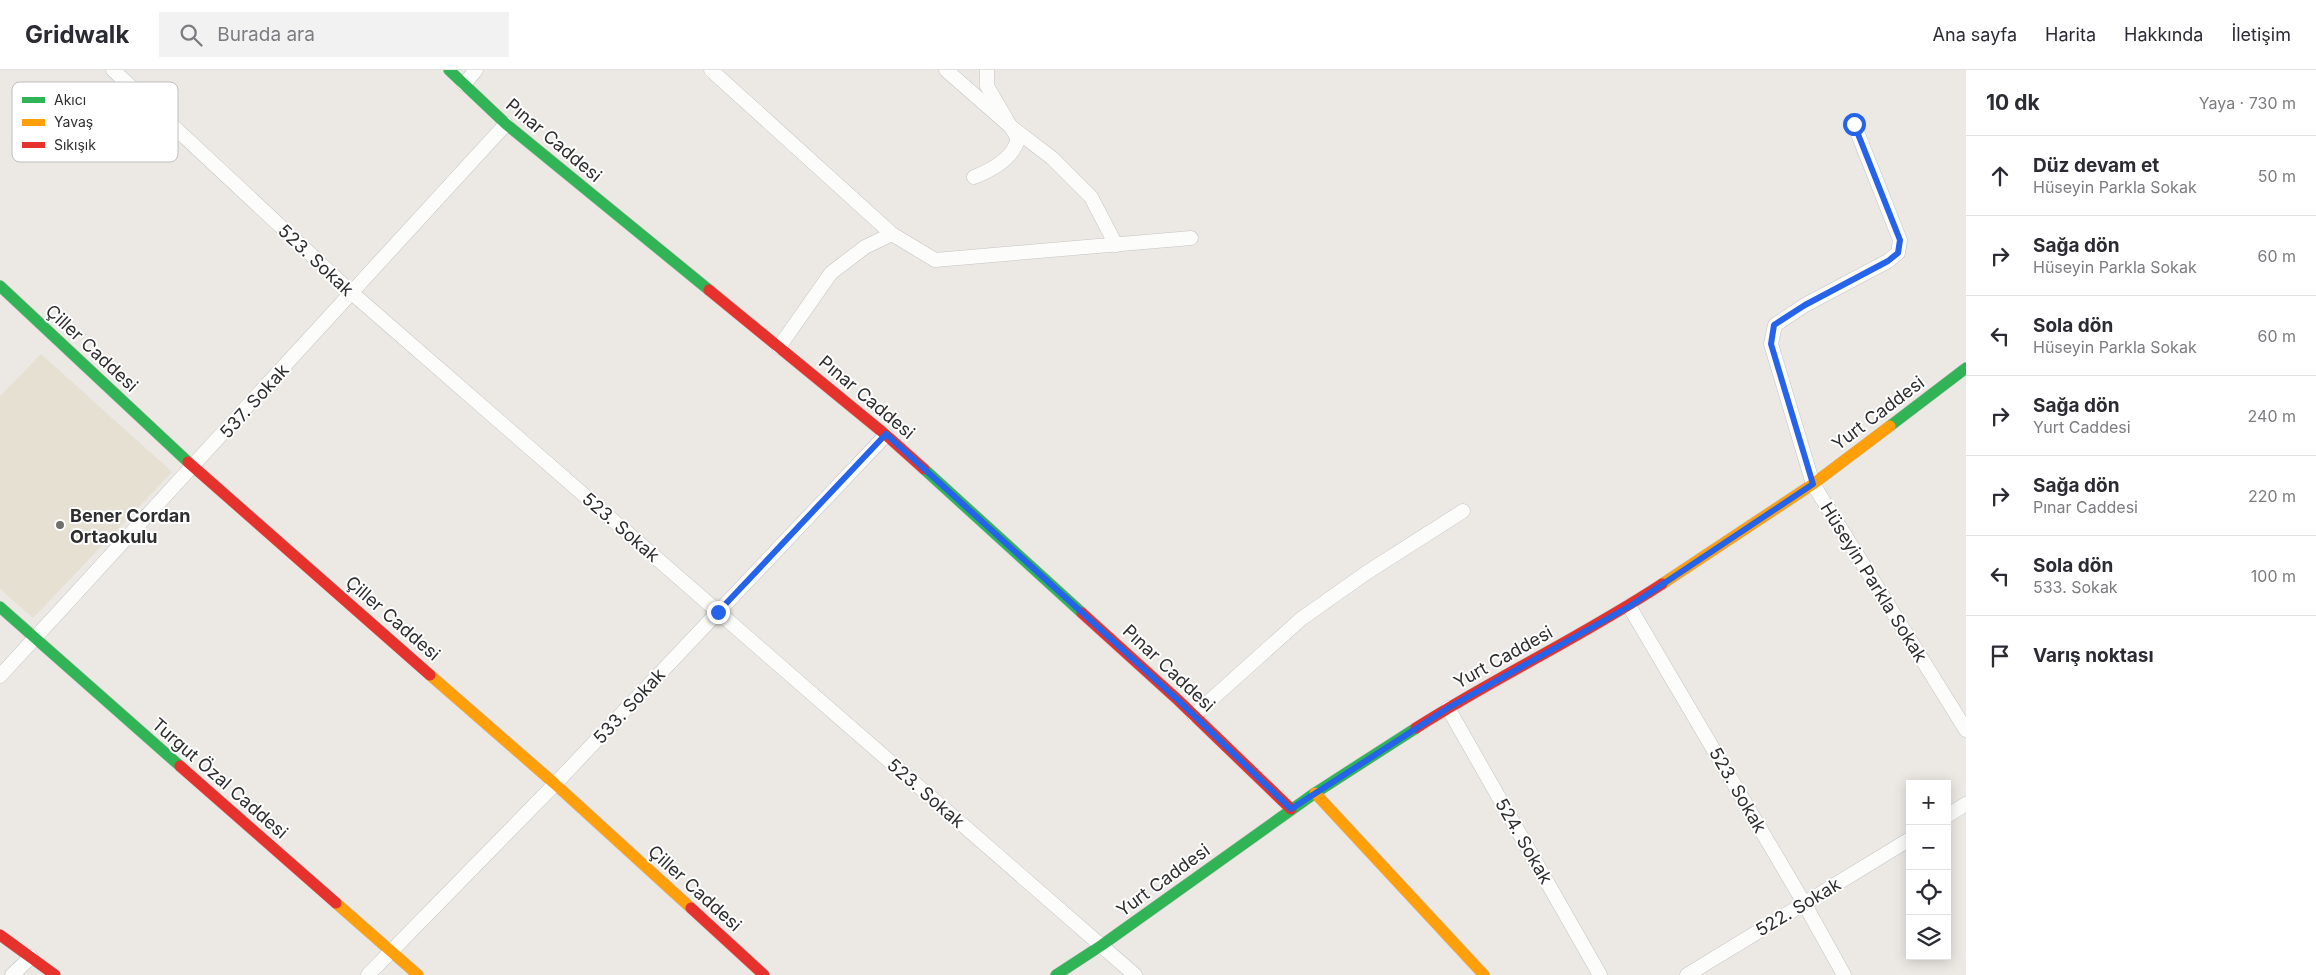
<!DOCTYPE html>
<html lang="tr">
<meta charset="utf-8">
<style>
body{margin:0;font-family:Inter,sans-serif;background:#f2f2f3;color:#2b2b33}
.controls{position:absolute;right:15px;bottom:15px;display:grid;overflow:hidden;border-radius:0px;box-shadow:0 2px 12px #0003}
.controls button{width:45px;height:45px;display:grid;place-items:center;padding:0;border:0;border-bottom:1px solid #e1e1e2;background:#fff;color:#2b2b33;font:25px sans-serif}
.stop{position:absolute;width:15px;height:15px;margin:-11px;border:4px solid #2563eb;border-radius:50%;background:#fff}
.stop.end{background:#2563eb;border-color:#fff;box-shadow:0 1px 5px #0008}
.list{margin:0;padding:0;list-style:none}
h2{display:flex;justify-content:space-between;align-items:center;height:65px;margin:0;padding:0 20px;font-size:21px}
h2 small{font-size:16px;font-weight:400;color:#7c7c81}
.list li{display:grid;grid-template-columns:32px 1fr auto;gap:15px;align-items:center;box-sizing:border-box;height:80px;padding:0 20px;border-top:1px solid #e1e1e2}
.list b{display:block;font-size:19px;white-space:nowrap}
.list p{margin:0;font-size:16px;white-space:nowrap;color:#7c7c81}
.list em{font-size:16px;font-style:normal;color:#7c7c81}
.icon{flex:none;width:28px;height:28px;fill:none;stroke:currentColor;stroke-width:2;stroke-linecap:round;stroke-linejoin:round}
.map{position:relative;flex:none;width:1966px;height:905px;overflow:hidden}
header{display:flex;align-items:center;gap:30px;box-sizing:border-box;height:70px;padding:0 25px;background:#fff;border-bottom:1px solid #e1e1e2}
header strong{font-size:24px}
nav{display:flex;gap:28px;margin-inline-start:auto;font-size:18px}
.search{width:350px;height:45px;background:#f2f2f3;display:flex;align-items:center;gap:12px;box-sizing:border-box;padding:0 18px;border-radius:0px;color:#7c7c81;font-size:19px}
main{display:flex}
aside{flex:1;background:#fff}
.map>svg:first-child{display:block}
.education{fill:#e6e0d3}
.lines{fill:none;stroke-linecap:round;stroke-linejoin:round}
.street-casing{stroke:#c5c4c5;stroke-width:15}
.fast-casing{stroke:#c5c4c5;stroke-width:12}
.slow-casing{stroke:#c5c4c5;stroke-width:12}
.jam-casing{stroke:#c5c4c5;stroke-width:12}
.street{stroke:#fcfcfb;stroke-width:14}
.fast{stroke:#30b455;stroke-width:11}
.slow{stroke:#ff9f0a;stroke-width:11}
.jam{stroke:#e5322d;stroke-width:11}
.route{stroke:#2563eb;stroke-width:6}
.poi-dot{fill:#706f6e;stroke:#fff;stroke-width:2}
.labels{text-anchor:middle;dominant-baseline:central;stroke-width:4;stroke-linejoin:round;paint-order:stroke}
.street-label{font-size:18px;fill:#2e2e2e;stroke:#fff}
.poi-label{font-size:18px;font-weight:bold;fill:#2e2e2e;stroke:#fff;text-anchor:start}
.key{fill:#fff;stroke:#c0c0c0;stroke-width:1}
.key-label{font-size:14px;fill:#2e2e2e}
</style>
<header>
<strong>Gridwalk</strong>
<div class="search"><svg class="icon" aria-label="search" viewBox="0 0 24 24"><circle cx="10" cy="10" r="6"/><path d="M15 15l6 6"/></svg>Burada ara</div>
<nav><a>Ana sayfa</a><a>Harita</a><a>Hakkında</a><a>İletişim</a></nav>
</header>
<main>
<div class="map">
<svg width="1966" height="905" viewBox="0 0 1966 905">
<rect width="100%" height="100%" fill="#ece8e4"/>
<!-- education -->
<path class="education" d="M41,284L172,402L33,548L0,519V326Z"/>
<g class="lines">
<defs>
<g id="street">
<path d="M113,0L352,223L1135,905"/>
<path d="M711,0L892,164L935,190L1191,168"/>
<path d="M946,0L1010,56L1052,88L1091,127L1116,175"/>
<path d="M464,14L476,0"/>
<path d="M1854,54L1900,170L1898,183L1888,191L1805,235L1775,255L1771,274L1813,414L1966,660"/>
<path d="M974,107C992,100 1013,89 1018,69L987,16V0"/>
<path d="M779,277L831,203L865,177L892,164"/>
<path d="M1629,536L1804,833L1844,905"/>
<path d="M0,606L506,54"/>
<path d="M1448,638L1600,905"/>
<path d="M1194,645L1301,549L1366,503L1463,441"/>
<path d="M1947,746L1966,734"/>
<path d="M12,905L31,887"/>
<path d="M368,905L555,714L886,365"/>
<path d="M1687,905L1910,769"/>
</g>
<g id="fast">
<path d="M449,0L506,54L709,220"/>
<path d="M0,216L188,392"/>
<path d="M1890,356L1966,298"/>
<path d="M924,399L1082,543"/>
<path d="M0,537L180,696"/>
<path d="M1056,905L1102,875L1315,723L1416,658"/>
</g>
<g id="slow">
<path d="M1662,514L1813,414L1890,356"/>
<path d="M430,605L555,714L691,838"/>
<path d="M1315,723L1484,905"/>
<path d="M336,833L418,905"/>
</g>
<g id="jam">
<path d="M709,220L886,365L924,399"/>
<path d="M188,392L430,605"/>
<path d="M1082,543L1178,630L1291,739"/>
<path d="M1416,658C1496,607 1583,566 1662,514"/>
<path d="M180,696L336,833"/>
<path d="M691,838L764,905"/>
<path d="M0,865L55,905"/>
</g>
</defs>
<!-- street casing -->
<use href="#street" class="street-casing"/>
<!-- fast casing -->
<use href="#fast" class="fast-casing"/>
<!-- slow casing -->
<use href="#slow" class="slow-casing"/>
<!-- jam casing -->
<use href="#jam" class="jam-casing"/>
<!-- street -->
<use href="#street" class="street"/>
<!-- fast -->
<use href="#fast" class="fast"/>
<!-- slow -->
<use href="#slow" class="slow"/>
<!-- jam -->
<use href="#jam" class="jam"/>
</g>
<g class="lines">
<!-- route -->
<path class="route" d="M718,542L886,364L1178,630L1291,739L1448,638L1630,536L1813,414L1771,274L1774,255L1805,235L1888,191L1898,183L1900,170L1854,54"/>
</g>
<!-- markers -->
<circle class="poi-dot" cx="60" cy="455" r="5"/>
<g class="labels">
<!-- street labels -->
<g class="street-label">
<text transform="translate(554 70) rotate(40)">Pınar Caddesi</text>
<text transform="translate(316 190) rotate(43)">523. Sokak</text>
<text transform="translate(92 278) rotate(43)">Çiller Caddesi</text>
<text transform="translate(867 327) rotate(40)">Pınar Caddesi</text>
<text transform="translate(254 331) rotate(-48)">537. Sokak</text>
<text transform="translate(1878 343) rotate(-37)">Yurt Caddesi</text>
<text transform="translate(621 457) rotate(41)">523. Sokak</text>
<text transform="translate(1874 512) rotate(58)">Hüseyin Parkla Sokak</text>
<text transform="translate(393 548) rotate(41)">Çiller Caddesi</text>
<text transform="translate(1503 587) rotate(-29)">Yurt Caddesi</text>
<text transform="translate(1169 598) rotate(43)">Pınar Caddesi</text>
<text transform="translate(629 636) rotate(-47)">533. Sokak</text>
<text transform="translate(220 708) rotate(41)">Turgut Özal Caddesi</text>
<text transform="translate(1738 720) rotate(60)">523. Sokak</text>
<text transform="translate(926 723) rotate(41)">523. Sokak</text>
<text transform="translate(1524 771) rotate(60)">524. Sokak</text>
<text transform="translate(1163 810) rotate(-36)">Yurt Caddesi</text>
<text transform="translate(695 818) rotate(42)">Çiller Caddesi</text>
<text transform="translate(1798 837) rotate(-31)">522. Sokak</text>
</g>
<!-- poi labels -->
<g class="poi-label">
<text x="70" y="445">Bener Cordan<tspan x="70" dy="21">Ortaokulu</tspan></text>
</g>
</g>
<!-- legend -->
<rect x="12" y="12" width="166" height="80" rx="8" class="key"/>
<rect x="22" y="27" width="23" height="6" fill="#30b455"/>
<rect x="22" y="49" width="23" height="7" fill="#ff9f0a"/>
<rect x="22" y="72" width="23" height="6" fill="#e5322d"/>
<g class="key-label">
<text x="54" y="35">Akıcı</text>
<text x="54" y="57">Yavaş</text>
<text x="54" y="80">Sıkışık</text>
</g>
</svg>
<div class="controls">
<button>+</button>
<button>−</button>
<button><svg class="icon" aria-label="locate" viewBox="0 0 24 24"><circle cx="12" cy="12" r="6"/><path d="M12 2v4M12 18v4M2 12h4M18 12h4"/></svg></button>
<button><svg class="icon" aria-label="layers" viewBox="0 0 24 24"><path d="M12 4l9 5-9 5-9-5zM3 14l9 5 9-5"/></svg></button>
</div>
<div class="stop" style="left:1854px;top:54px"></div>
<div class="stop end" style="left:718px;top:542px"></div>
</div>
<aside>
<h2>10 dk<small>Yaya · 730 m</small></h2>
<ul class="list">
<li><svg class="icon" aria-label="ahead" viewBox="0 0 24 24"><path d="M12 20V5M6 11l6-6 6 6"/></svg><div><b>Düz devam et</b><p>Hüseyin Parkla Sokak</p></div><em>50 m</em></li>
<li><svg class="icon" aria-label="right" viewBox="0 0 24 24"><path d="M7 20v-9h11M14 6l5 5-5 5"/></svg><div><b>Sağa dön</b><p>Hüseyin Parkla Sokak</p></div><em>60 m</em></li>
<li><svg class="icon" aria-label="left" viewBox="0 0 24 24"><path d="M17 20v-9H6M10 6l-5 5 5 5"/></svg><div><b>Sola dön</b><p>Hüseyin Parkla Sokak</p></div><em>60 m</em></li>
<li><svg class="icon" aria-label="right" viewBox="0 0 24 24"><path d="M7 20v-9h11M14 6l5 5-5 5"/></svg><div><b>Sağa dön</b><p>Yurt Caddesi</p></div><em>240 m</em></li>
<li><svg class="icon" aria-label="right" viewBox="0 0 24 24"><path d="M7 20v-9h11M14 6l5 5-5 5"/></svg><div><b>Sağa dön</b><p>Pınar Caddesi</p></div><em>220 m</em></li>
<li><svg class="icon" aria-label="left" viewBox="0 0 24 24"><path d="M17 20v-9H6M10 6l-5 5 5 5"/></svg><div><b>Sola dön</b><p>533. Sokak</p></div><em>100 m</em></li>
<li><svg class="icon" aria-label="arrive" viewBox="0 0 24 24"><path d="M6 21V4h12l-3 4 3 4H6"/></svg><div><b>Varış noktası</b></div></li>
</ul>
</aside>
</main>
